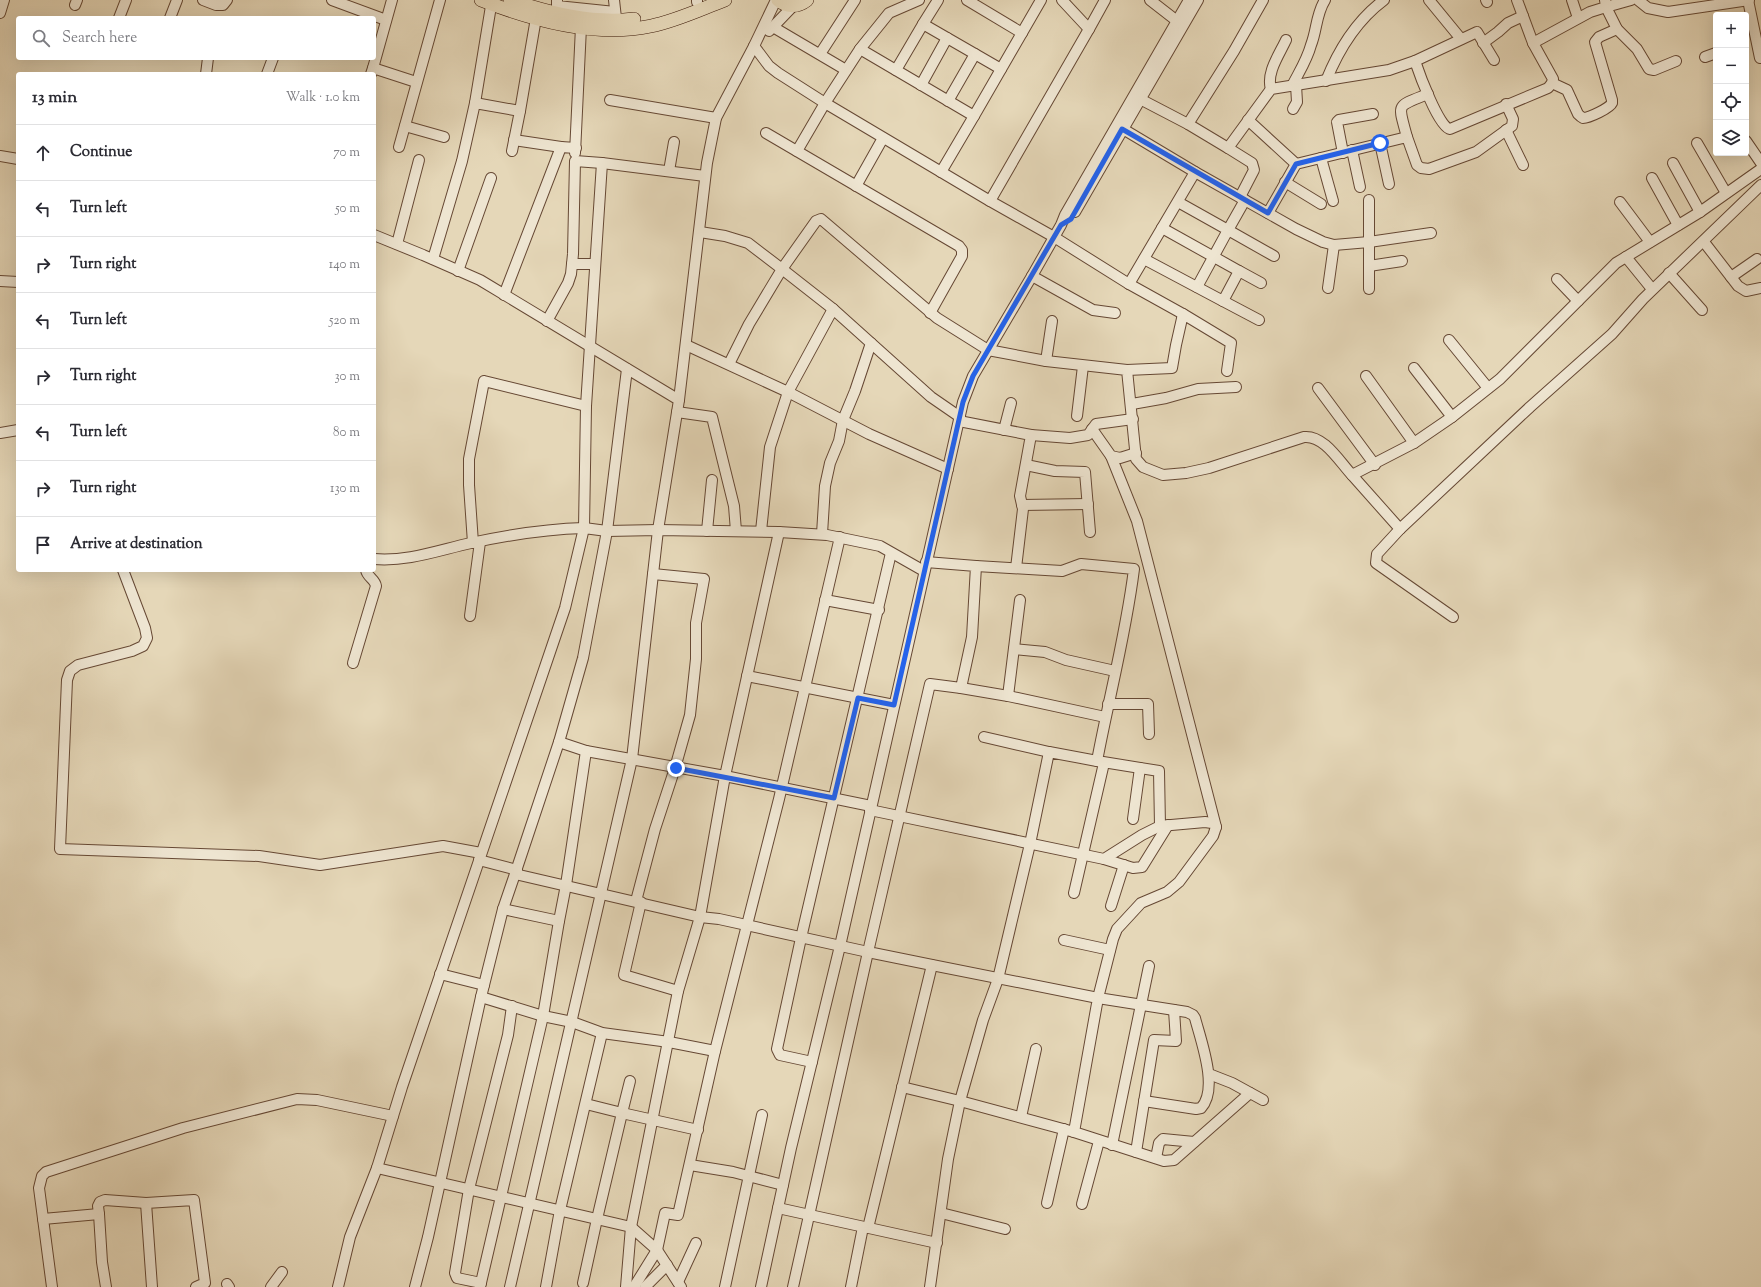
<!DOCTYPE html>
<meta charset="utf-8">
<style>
body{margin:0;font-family:"Sorts Mill Goudy",serif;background:#f2f2f3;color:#2b2b33}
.controls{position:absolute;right:12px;top:12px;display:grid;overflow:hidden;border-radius:4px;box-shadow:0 4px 16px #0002}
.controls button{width:36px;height:36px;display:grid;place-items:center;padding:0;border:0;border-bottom:1px solid #e1e1e2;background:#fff;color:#2b2b33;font:20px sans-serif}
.stop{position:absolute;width:12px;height:12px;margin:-9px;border:3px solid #2563eb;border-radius:50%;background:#fff}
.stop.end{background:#2563eb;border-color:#fff;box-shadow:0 1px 4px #0008}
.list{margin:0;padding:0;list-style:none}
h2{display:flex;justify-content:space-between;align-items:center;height:52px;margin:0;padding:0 16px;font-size:17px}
h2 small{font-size:13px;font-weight:400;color:#7c7c81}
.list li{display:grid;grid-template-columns:26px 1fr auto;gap:12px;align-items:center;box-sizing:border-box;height:56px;padding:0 16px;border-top:1px solid #e1e1e2}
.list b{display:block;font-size:15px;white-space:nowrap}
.list em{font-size:13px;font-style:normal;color:#7c7c81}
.icon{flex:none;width:22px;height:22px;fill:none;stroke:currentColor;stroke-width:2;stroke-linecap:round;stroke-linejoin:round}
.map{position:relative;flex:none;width:1761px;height:1287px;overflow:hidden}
.search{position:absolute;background:#fff;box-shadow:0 4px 16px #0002;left:16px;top:16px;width:360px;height:44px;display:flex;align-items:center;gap:10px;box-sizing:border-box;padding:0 14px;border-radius:4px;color:#7c7c81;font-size:15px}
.panel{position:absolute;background:#fff;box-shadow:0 4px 16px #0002;left:16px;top:72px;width:360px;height:500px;border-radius:4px}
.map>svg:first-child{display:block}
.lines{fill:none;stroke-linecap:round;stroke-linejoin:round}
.minor-casing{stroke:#664834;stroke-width:12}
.major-casing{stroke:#3b1908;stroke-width:14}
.minor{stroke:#eee5d1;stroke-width:10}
.major{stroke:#e5d7b8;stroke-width:13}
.route{stroke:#2563eb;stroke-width:5}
</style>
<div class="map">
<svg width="1761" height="1287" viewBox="0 0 1761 1287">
<rect width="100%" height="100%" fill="#e5d7b8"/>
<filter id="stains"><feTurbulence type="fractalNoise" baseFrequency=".005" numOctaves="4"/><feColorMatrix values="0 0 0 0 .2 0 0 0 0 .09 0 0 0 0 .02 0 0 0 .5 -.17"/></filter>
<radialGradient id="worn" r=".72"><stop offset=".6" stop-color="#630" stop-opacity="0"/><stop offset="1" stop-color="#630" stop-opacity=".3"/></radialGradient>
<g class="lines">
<defs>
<g id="minor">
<path d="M203,0L216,5H223L227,0"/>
<path d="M332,0L386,20"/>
<path d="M557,0V6L615,12"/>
<path d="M614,0L616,18"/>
<path d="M697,0V2"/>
<path d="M938,0L923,24L1001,69"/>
<path d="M967,0L1022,33"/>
<path d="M1062,0L1089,29L1105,0"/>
<path d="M1150,0L1177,21"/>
<path d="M1429,0L1461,39"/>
<path d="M1486,0L1487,2"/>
<path d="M1517,0L1533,43"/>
<path d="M1572,0L1578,18"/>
<path d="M1631,0L1606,7L1617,29L1637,49L1649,69L1654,70L1676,61"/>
<path d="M1638,0L1648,8L1668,12L1749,0"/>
<path d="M1748,0L1760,58"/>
<path d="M75,5L77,0"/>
<path d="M0,13L4,0"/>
<path d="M119,18L126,0"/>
<path d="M170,18L177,0"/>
<path d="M773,27L846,70"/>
<path d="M769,31L793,6"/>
<path d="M1483,43L1498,32L1508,23L1523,16"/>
<path d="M754,46L769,66L778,73L825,103L990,201L1054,237L1129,284L1183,314"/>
<path d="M860,49L889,13L919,0"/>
<path d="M820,54L855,0"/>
<path d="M1705,57L1716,53"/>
<path d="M1415,61C1419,73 1439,128 1450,129L1548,88L1552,83L1553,79L1533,43L1590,12L1606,7L1605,0"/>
<path d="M373,68L392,0"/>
<path d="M896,70L923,24"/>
<path d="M206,74L208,58"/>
<path d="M267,74L273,58"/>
<path d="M371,74L373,68L416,82"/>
<path d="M1326,81C1338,51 1357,20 1384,0"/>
<path d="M1552,83L1567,90L1578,114C1580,116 1581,117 1583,118C1589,118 1610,108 1612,103V100L1595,42L1599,37L1617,29"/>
<path d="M921,85L947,38"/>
<path d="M1292,86C1299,72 1307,60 1311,45C1317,30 1316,14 1325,0"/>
<path d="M1271,89C1266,73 1279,55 1286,40"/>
<path d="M1140,99L1188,124L1228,148L1271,89L1389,70L1415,61L1477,32L1494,60"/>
<path d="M610,100L716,118"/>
<path d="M948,101L975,54"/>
<path d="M475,103L492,0"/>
<path d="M1293,109L1297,102L1296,85"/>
<path d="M520,111L536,18"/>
<path d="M974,116L1041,0"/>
<path d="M1248,120L1296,164L1268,213"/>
<path d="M1188,124L1234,51L1263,0"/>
<path d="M405,126L444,137"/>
<path d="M1118,126L1195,172L1129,284"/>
<path d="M1506,130L1523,165"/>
<path d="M766,133L959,246L962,250V256L930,313"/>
<path d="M1407,137C1398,103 1395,107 1428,94"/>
<path d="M514,140L561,147"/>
<path d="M1746,141L1761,163"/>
<path d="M1380,143L1389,184"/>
<path d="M1697,143L1726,193"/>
<path d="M399,147L440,0"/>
<path d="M1228,148L1252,163L1254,170L1240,197"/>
<path d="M1352,150L1360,187"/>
<path d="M797,151L825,103L860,49L974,116L941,172"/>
<path d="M575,153L581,27"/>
<path d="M1343,153L1337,122L1339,120L1373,114"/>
<path d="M0,156L18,159"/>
<path d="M1321,158L1333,201"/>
<path d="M1673,163L1700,212"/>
<path d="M1296,164L1407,137L1417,165L1421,168L1429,169L1476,152L1512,126L1513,119L1506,104"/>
<path d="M669,171L674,142"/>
<path d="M1195,172L1296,229L1323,242L1334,245L1369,242L1431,233"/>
<path d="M1652,178L1678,225"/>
<path d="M1285,182L1321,204"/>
<path d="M856,186L883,138"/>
<path d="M1245,200L1228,230L1274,256"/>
<path d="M1369,200V289"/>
<path d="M990,201L1089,29"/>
<path d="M1178,202L1228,230L1197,287"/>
<path d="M1620,202L1650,242"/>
<path d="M1075,212L1198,0"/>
<path d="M700,232L725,236L748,243L782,269L816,221L821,219L937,318L988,350L1046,361L1127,370L1136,459L1143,467L1163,475L1186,473L1209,468L1304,437C1324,435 1339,461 1352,475L1414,443L1452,417L1500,379L1616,263L1700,212L1761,169"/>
<path d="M374,235L423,255L480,280L679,400L658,530L632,759L510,1287"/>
<path d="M1704,242L1738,286L1746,291L1761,288"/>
<path d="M397,244L419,160"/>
<path d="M1626,257L1652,289"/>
<path d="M433,259L462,161L475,103L520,111L512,151"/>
<path d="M1144,259L1223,301L1239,271L1162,228"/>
<path d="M572,264H594"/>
<path d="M1369,266L1402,261"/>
<path d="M458,271L491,178"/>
<path d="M1239,271L1261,283"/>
<path d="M1669,273L1702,310"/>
<path d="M1032,276L1093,310L1115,313"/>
<path d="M1731,277L1757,259"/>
<path d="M1557,279L1578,301"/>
<path d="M0,281L18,282"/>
<path d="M1328,288L1334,245"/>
<path d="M504,295L561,147L576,148"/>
<path d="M1223,301L1259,320"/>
<path d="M547,321L568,283L571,274L573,254L575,161L602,163L705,176"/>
<path d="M1449,340L1488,388"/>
<path d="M686,345L788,392L833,309L931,397L960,417"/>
<path d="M1046,361L1052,321"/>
<path d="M729,364L749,324L782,269L833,309"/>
<path d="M1414,368L1452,417"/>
<path d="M627,369L607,531L583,658L559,742L515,874L700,917L719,919L868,952L793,1287"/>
<path d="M1127,370L1172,368L1176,345L1183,314L1231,343L1227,371"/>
<path d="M1366,376L1414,443"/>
<path d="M1318,388L1375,465"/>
<path d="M679,400L707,163L716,118L754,46L776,0"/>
<path d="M1132,404L1166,398L1198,389L1236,387"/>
<path d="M677,412L712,417L734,506L736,531"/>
<path d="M1077,416L1083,366"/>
<path d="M959,421L1031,435L1020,496L1023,509L1016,568"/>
<path d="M1092,429L1111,456L1120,458L1136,453"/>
<path d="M1004,430L1011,403"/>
<path d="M0,433L18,430"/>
<path d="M1031,435L1070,438L1088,435L1096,424L1133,419"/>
<path d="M1111,456L1137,521L1216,827"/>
<path d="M1026,465L1055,471L1085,472L1090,532"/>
<path d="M1352,475L1400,529L1530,407L1612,334L1643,299L1761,185"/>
<path d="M1022,505L1088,504"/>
<path d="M1400,529L1377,554L1376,563L1453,617"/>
<path d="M707,531L712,480"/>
<path d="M761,531L770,447L788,392L869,434L948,469"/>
<path d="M822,534L825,486L830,463L839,441L843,420L855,391L871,343"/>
<path d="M473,543L469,485V459L484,381L586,406"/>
<path d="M374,559C407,562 439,550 471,543C508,535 546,529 584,528L586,406L602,163"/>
<path d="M123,570L145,628L147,638L143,646L132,651L78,665L70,671L67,680L60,849L259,856L320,865L443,846L481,853"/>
<path d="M825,600L879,610"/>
<path d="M470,616L480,542"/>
<path d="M1014,649L1045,652L1066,660L1115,671"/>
<path d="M353,663L376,586C375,579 367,577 366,570"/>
<path d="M747,676L894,705"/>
<path d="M961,688L1008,696L1105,717"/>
<path d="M1008,696L1020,600"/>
<path d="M1108,704H1148L1149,734"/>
<path d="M984,737L1049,752"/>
<path d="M586,751L725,776L871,806"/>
<path d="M870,810L1104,859L1142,835L1160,826L1159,771L1097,761C1109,697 1126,634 1134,569L1081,564L1062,571L976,566"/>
<path d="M1133,819L1140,768"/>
<path d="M1104,859L1133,868L1142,867L1168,825"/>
<path d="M479,860L517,870"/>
<path d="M515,874L503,909L481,997L543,1016L572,1022L602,1033L669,1042L715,1051"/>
<path d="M1074,893L1104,763"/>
<path d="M636,901L655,829L675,768L690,715L696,659V623L704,579L653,574"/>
<path d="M641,902L624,975L678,991"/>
<path d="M1111,906L1124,865"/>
<path d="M503,909L559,921"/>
<path d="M1064,940L1110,950"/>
<path d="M932,965L1098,998L1074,1132L1136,1152L1154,1040L1176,1041L1174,1010"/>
<path d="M440,974L484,985"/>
<path d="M812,1062L780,1055L777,1049L801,938L891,553"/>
<path d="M1209,1074L1232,1083L1263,1100"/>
<path d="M902,1087L960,1101L1074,1132"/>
<path d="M1144,1101L1196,1109L1201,1108C1219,1089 1201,1041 1195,1018L1193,1015L1187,1012L1098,998L1113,939L1117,929L1141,903L1167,892L1179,882L1213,836L1216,827L1212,823L1205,822L1160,826"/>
<path d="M586,1104L622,1113L630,1081"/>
<path d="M1021,1117L1036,1049"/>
<path d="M1112,1145L1149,966"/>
<path d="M1136,1152L1164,1161L1174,1160L1250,1093"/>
<path d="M1156,1158L1159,1143L1163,1139L1194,1142"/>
<path d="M690,1165L733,1172L783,1185"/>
<path d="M377,1168L631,1227L657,1250L665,1213L678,1215L715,1051L779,799L840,537"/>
<path d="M1047,1203L1064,1129"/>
<path d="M1082,1204L1099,1141"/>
<path d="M778,1208L937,1243"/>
<path d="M941,1213L1005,1229"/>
<path d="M43,1219L99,1214"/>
<path d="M868,1228L932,965L868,952L930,684L961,688L972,637L976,566L926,562"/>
<path d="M678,1282L696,1243"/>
<path d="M481,1283L457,1278L455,1273L469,1189L508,1035L512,1006"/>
<path d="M583,1283L597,1219L622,1113L698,1130"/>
<path d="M227,1284L229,1287"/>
<path d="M52,1287L39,1188L42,1176L46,1172L183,1128L297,1099L317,1100L393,1116"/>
<path d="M106,1287L102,1262L99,1214L98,1206L100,1202L105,1200L146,1203"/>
<path d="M152,1287L146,1203L194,1200L205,1283L196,1287"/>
<path d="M271,1287L282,1272"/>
<path d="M338,1287L350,1237L377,1168L402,1087L565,608L584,528L607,531L658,530L779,532L827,535L880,546L924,571"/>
<path d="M415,1287L428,1237L481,997"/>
<path d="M480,1287L543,1016L559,921L566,885L586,751L559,742"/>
<path d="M546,1287L560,1210L602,1033"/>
<path d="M626,1287L631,1227L678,991L700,917L725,776L779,532"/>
<path d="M634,1287L657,1250L681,1287"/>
<path d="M645,1287L667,1265"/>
<path d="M725,1287L762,1115"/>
<path d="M761,1287L791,1148L840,946L963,402L973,376L1032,276L1061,225L1065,215L1189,0"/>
<path d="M851,1287L863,1227"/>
<path d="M930,1287L948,1159L960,1101L983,1020L998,979L1030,844L1049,752L1097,761"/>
</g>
<g id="major">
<path d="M481,0C532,20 596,38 651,26C676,21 701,9 725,0"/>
<path d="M510,0C550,13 591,24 634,19"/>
<path d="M778,0C787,8 798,7 807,0"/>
</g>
</defs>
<!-- minor casing -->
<use href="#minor" class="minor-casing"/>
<!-- major casing -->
<use href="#major" class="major-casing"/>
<!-- minor -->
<use href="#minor" class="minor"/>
<!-- major -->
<use href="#major" class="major"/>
</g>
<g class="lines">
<!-- route -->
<path class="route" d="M676,768L834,798L858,698L894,705L963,402L973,376L1061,225L1071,219L1122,129L1268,213L1296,164L1380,143"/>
</g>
<rect width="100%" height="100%" filter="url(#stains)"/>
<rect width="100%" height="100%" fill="url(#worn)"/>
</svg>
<div class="controls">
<button>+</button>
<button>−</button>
<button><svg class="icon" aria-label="locate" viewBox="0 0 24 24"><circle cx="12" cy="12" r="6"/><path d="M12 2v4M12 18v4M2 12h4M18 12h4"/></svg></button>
<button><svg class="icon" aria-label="layers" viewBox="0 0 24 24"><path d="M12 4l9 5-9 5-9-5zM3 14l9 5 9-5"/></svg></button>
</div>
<div class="stop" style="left:1380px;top:143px"></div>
<div class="stop end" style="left:676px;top:768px"></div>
<div class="search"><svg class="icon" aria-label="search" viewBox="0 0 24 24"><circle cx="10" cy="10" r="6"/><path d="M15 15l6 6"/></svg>Search here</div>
<section class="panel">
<h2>13 min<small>Walk · 1.0 km</small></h2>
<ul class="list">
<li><svg class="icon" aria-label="ahead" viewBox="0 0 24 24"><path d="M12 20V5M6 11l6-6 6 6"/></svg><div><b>Continue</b></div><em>70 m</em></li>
<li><svg class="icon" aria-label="left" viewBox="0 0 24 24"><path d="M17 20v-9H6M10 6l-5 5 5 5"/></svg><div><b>Turn left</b></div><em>50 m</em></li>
<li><svg class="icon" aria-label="right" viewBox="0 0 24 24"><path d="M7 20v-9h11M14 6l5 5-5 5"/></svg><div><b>Turn right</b></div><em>140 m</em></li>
<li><svg class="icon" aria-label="left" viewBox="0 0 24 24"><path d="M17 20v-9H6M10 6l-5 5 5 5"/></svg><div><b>Turn left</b></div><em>520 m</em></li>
<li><svg class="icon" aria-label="right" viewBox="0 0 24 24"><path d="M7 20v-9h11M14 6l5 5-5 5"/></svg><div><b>Turn right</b></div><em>30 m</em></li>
<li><svg class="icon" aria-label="left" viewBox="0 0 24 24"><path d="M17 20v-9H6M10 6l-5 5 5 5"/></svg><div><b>Turn left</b></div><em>80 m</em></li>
<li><svg class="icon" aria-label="right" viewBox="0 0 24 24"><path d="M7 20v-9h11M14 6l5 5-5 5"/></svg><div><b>Turn right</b></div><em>130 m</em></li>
<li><svg class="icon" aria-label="arrive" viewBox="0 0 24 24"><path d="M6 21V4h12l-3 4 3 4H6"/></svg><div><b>Arrive at destination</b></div></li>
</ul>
</section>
</div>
